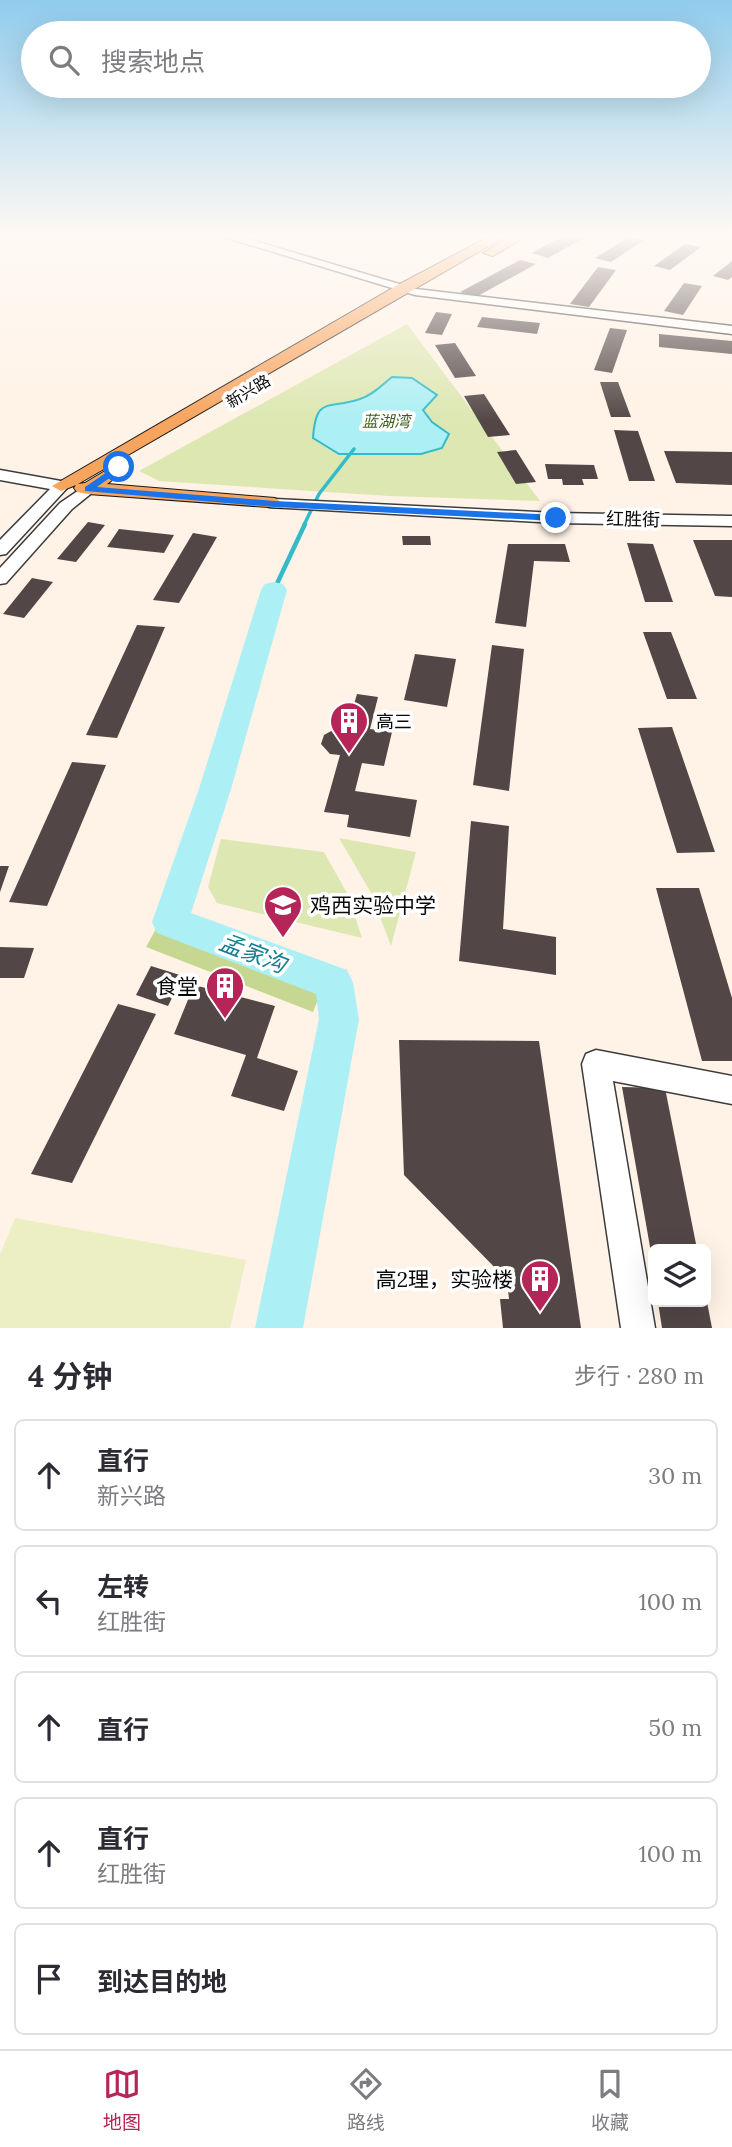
<!DOCTYPE html>
<html lang="zh">
<meta charset="utf-8">
<style>
body{margin:0;font-family:Lora,"Noto Sans SC",serif;background:#f2f2f3;color:#2b2b33}
.controls{position:absolute;right:21px;bottom:21px;display:grid;overflow:hidden;border-radius:10px;box-shadow:0 7px 28px #0002}
.controls button{width:63px;height:63px;display:grid;place-items:center;padding:0;border:0;border-bottom:2px solid #e1e1e2;background:#fff;color:#2b2b33;font:35px sans-serif}
.stop{position:absolute;width:21px;height:21px;margin:-16px;border:5px solid #1a73e8;border-radius:50%;background:#fff}
.stop.end{background:#1a73e8;border-color:#fff;box-shadow:0 2px 7px #0008}
.list{margin:0;padding:0;list-style:none}
h2{display:flex;justify-content:space-between;align-items:center;height:91px;margin:0;padding:0 28px;font-size:30px}
h2 small{font-size:23px;font-weight:400;color:#7c7c81}
.list li{display:grid;grid-template-columns:46px 1fr auto;gap:21px;align-items:center;box-sizing:border-box;height:112px;margin:0 14px 14px;padding:0 14px;border:2px solid #e1e1e2;border-radius:10px}
.list b{display:block;font-size:26px;white-space:nowrap}
.list p{margin:0;font-size:23px;white-space:nowrap;color:#7c7c81}
.list em{font-size:23px;font-style:normal;color:#7c7c81}
.icon{flex:none;width:38px;height:38px;fill:none;stroke:currentColor;stroke-width:2;stroke-linecap:round;stroke-linejoin:round}
.map{position:relative;flex:none;width:732px;height:1328px;overflow:hidden}
.search{position:absolute;background:#fff;box-shadow:0 7px 28px #0002;left:21px;right:21px;top:21px;height:77px;display:flex;align-items:center;gap:18px;box-sizing:border-box;padding:0 24px;border-radius:38px;color:#7c7c81;font-size:26px}
.sheet{height:721px;background:#fff}
nav{display:flex;justify-content:space-around;align-items:center;box-sizing:border-box;height:98px;border-top:2px solid #e1e1e2;background:#fff;font-size:19px;color:#7c7c81}
nav a{display:grid;justify-items:center;gap:4px}
nav .on{color:#b62557}
.map>svg:first-child{display:block}
.green{fill:#dde7b2}
.forest{fill:#c6d791}
.pitch{fill:#eceec3}
.water{fill:#aceff5;stroke:#34bbca;stroke-width:2}
.lines{fill:none;stroke-linecap:round;stroke-linejoin:round}
.stream-far1{stroke:#34bbca;stroke-width:3.5}
.stream{stroke:#34bbca;stroke-width:4.5}
.river{fill:#aceff5;fill-rule:evenodd}
.building{fill:#524746}
.minor-casing{stroke:#3c3c3c;stroke-width:3}
.major-casing{stroke:#1a1a1a;stroke-width:2}
.minor{fill:#fff;fill-rule:evenodd}
.major{fill:#f7a45e;fill-rule:evenodd}
.route{fill:#1a73e8}
.labels{text-anchor:middle;dominant-baseline:central;stroke-width:7;stroke-linejoin:round;paint-order:stroke}
.far-street-label{font-size:16px;fill:#090909;stroke:#fff}
.far-park-label{font-size:16px;font-style:italic;fill:#3e5f1c;stroke:#fff}
.street-label{font-size:18px;fill:#090909;stroke:#fff}
.poi-label{font-size:18px;fill:#090909;stroke:#fff;text-anchor:start}
.near-poi-label{font-size:21px;fill:#090909;stroke:#fff;text-anchor:end}
.near-water-label{font-size:23px;font-style:italic;fill:#168090;stroke:#fff}
</style>
<div class="map">
<svg width="732" height="1328" viewBox="0 0 732 1328">
<rect width="100%" height="100%" fill="#fff2e6"/>
<!-- green -->
<g class="green">
<path d="M407,324L540,501L389,496L159,481L139,471Z"/>
<path d="M339,838L416,852L391,946L370,891Z"/>
<path d="M221,839L324,852L348,895L362,938L217,903L208,887Z"/>
</g>
<!-- forest -->
<path class="forest" d="M157,927L322,989L313,1012L146,947Z"/>
<!-- pitch -->
<path class="pitch" d="M15,1218L246,1260L230,1328H0V1255Z"/>
<!-- water -->
<path class="water" d="M392,377L412,378L437,395L423,410L432,422L449,434L442,448L421,454H339L313,438C316,395 328,410 360,399C373,395 382,385 392,377Z"/>
<g class="lines">
<!-- stream-far1 -->
<path class="stream-far1" d="M304,525L319,494L354,449"/>
<!-- stream -->
<path class="stream" d="M274,590L305,524"/>
<!-- river -->
<path class="river" d="M274,582L283,584L287,590L231,789L191,913L347,970L353,983L359,1019L303,1328H255L319,1019L316,994L157,933L152,922L199,789L261,590L265,584Z"/>
</g>
<!-- building -->
<g class="building">
<path d="M563,236H587L548,258L532,253Z"/>
<path d="M629,237L644,240L611,262L595,258Z"/>
<path d="M685,244L701,247L670,270L654,266Z"/>
<path d="M520,260L536,264L476,297L460,292Z"/>
<path d="M732,261V277L728,280L713,276Z"/>
<path d="M598,267L616,270L589,307L570,304Z"/>
<path d="M684,283L702,286L683,315L664,311Z"/>
<path d="M436,312L452,314L442,335L425,333Z"/>
<path d="M482,317L540,323L537,334L477,327Z"/>
<path d="M610,328L627,330L612,373L594,370Z"/>
<path d="M659,334L732,341V354L659,347Z"/>
<path d="M455,343L476,376L455,378L435,345Z"/>
<path d="M600,382H618L631,417H611Z"/>
<path d="M484,394L510,435L488,437L464,396Z"/>
<path d="M614,430L638,431L655,481H629Z"/>
<path d="M516,450L536,482L516,484L497,452Z"/>
<path d="M664,451L732,452V485L676,483Z"/>
<path d="M545,464L594,465L598,479H582L584,485H563L562,479H548Z"/>
<path d="M88,522L105,525L76,562L57,559Z"/>
<path d="M119,529L174,535L164,553L107,547Z"/>
<path d="M193,533L217,537L179,603L153,600Z"/>
<path d="M402,536H430L431,545H403Z"/>
<path d="M693,540H732V597L715,596Z"/>
<path d="M627,543L653,544L673,602H645Z"/>
<path d="M508,544H565L570,562L534,561L526,627L495,623Z"/>
<path d="M32,578L53,582L24,618L3,614Z"/>
<path d="M137,625L165,627L117,738L86,735Z"/>
<path d="M643,632H671L697,699H667Z"/>
<path d="M492,645L524,649L509,791L473,785Z"/>
<path d="M415,654L456,659L447,707L404,700Z"/>
<path d="M357,694L378,697L370,729L392,732L384,766L362,763L355,791L417,800L410,837L347,827L349,815L324,812L340,755L330,754L321,744L324,735L333,730L346,731Z"/>
<path d="M672,727L715,852L677,853L638,728Z"/>
<path d="M72,762L106,765L47,906L9,902Z"/>
<path d="M471,821L509,826L503,929L556,937V975L459,961Z"/>
<path d="M0,866H9L0,892Z"/>
<path d="M656,888H699L732,998V1061H702Z"/>
<path d="M0,947L34,948L24,978H0Z"/>
<path d="M151,966L183,976L168,1006L136,995Z"/>
<path d="M194,985L275,1006L257,1058L298,1071L284,1111L231,1096L246,1055L174,1034Z"/>
<path d="M118,1004L156,1014L72,1183L31,1174Z"/>
<path d="M399,1040L539,1041L581,1328H503L500,1299H509L507,1280L404,1175Z"/>
<path d="M622,1087L665,1088L697,1249H653V1264Z"/>
<path d="M658,1302H707L712,1328H662Z"/>
</g>
<g class="lines">
<defs>
<g id="minor">
<path d="M221,236H238L416,289L732,326V334L415,295Z"/>
<path d="M0,470L61,481L69,486L6,554L0,555V540L50,489L0,480Z"/>
<path d="M88,484L93,486L96,489L93,492L72,509L6,583L0,584V568L60,503Z"/>
<path d="M275,499L556,513L732,516V526L556,523L269,507L267,504Z"/>
<path d="M596,1050L732,1076V1104L613,1081L655,1328H621L582,1064L586,1054Z"/>
</g>
<g id="major">
<path d="M490,236H506L78,484L85,483L120,462L129,467L107,484L275,498L284,504L282,508L88,494L77,492L74,488L76,485L61,491L52,486L396,286Z"/>
<path d="M511,236H527L493,256L483,253Z"/>
</g>
</defs>
<!-- minor casing -->
<use href="#minor" class="minor-casing"/>
<!-- major casing -->
<use href="#major" class="major-casing"/>
<!-- minor -->
<use href="#minor" class="minor"/>
<!-- major -->
<use href="#major" class="major"/>
</g>
<!-- sky -->
<linearGradient id="sky" x2="0" y2="1"><stop stop-color="#90cced"/><stop offset="0.56" stop-color="#fff9f4"/><stop offset="1" stop-color="#fff9f4" stop-opacity="0"/></linearGradient>
<rect width="732" height="422" fill="url(#sky)"/>
<!-- route -->
<path class="route" d="M119,464L124,467L122,469L97,487L275,501L556,515L561,518L556,521L275,507L85,491V487Z"/>
<!-- icons -->
<defs>
<symbol id="building-pin" viewBox="-11 -11 22 30"><path d="M0 17L-7.5 6A9.5 9.5 0 1 1 7.5 6Z" fill="#b62557" stroke="#fff"/><path d="M-4-6H4V6H1V3H-1V6H-4ZM-2.5-4.3h1.7v1.8h-1.7ZM.8-4.3h1.7v1.8H.8ZM-2.5-1h1.7V.8h-1.7ZM.8-1h1.7V.8H.8Z" fill="#fff"/></symbol>
<symbol id="school-pin" viewBox="-11 -11 22 30"><path d="M0 17L-7.5 6A9.5 9.5 0 1 1 7.5 6Z" fill="#b62557" stroke="#fff"/><path d="M0-5L7-2L0 1L-7-2ZM-4 1L0 2.5L4 1V4Q0 6-4 4Z" fill="#fff"/></symbol>
</defs>
<g fill-rule="evenodd">
<use href="#building-pin" x="327" y="699" width="44" height="60"/>
<use href="#school-pin" x="261" y="883" width="44" height="60"/>
<use href="#building-pin" x="203" y="964" width="44" height="60"/>
<use href="#building-pin" x="518" y="1257" width="44" height="60"/>
</g>
<g class="labels">
<!-- far-street labels -->
<g class="far-street-label">
<text transform="translate(248 391) rotate(-31)">新兴路</text>
</g>
<!-- far-park labels -->
<g class="far-park-label">
<text x="386" y="421">蓝湖湾</text>
</g>
<!-- street labels -->
<g class="street-label">
<text transform="translate(633 519) rotate(1)">红胜街</text>
</g>
<!-- poi labels -->
<g class="poi-label">
<text x="376" y="721">高三</text>
</g>
<!-- near-poi labels -->
<g class="near-poi-label">
<text x="310" y="905" text-anchor="start">鸡西实验中学</text>
<text x="198" y="986">食堂</text>
<text x="513" y="1279">高2理，实验楼</text>
</g>
<!-- near-water labels -->
<g class="near-water-label">
<text transform="translate(253 953) rotate(21)">孟家沟</text>
</g>
</g>
</svg>
<div class="controls">
<button><svg class="icon" aria-label="layers" viewBox="0 0 24 24"><path d="M12 4l9 5-9 5-9-5zM3 14l9 5 9-5"/></svg></button>
</div>
<div class="stop" style="left:119px;top:467px"></div>
<div class="stop end" style="left:556px;top:518px"></div>
<div class="search"><svg class="icon" aria-label="search" viewBox="0 0 24 24"><circle cx="10" cy="10" r="6"/><path d="M15 15l6 6"/></svg>搜索地点</div>
</div>
<section class="sheet">
<h2>4 分钟<small>步行 · 280 m</small></h2>
<ul class="list">
<li><svg class="icon" aria-label="ahead" viewBox="0 0 24 24"><path d="M12 20V5M6 11l6-6 6 6"/></svg><div><b>直行</b><p>新兴路</p></div><em>30 m</em></li>
<li><svg class="icon" aria-label="left" viewBox="0 0 24 24"><path d="M17 20v-9H6M10 6l-5 5 5 5"/></svg><div><b>左转</b><p>红胜街</p></div><em>100 m</em></li>
<li><svg class="icon" aria-label="ahead" viewBox="0 0 24 24"><path d="M12 20V5M6 11l6-6 6 6"/></svg><div><b>直行</b></div><em>50 m</em></li>
<li><svg class="icon" aria-label="ahead" viewBox="0 0 24 24"><path d="M12 20V5M6 11l6-6 6 6"/></svg><div><b>直行</b><p>红胜街</p></div><em>100 m</em></li>
<li><svg class="icon" aria-label="arrive" viewBox="0 0 24 24"><path d="M6 21V4h12l-3 4 3 4H6"/></svg><div><b>到达目的地</b></div></li>
</ul>
</section>
<nav>
<a class="on"><svg class="icon" aria-label="map" viewBox="0 0 24 24"><path d="M3 6l6-2 6 2 6-2v14l-6 2-6-2-6 2zM9 4v14M15 6v14"/></svg>地图</a>
<a><svg class="icon" aria-label="directions" viewBox="0 0 24 24"><path d="M12 3l9 9-9 9-9-9zM9 14v-3h6M13 9l2 2-2 2"/></svg>路线</a>
<a><svg class="icon" aria-label="saved" viewBox="0 0 24 24"><path d="M7 4h10v16l-5-4-5 4z"/></svg>收藏</a>
</nav>
